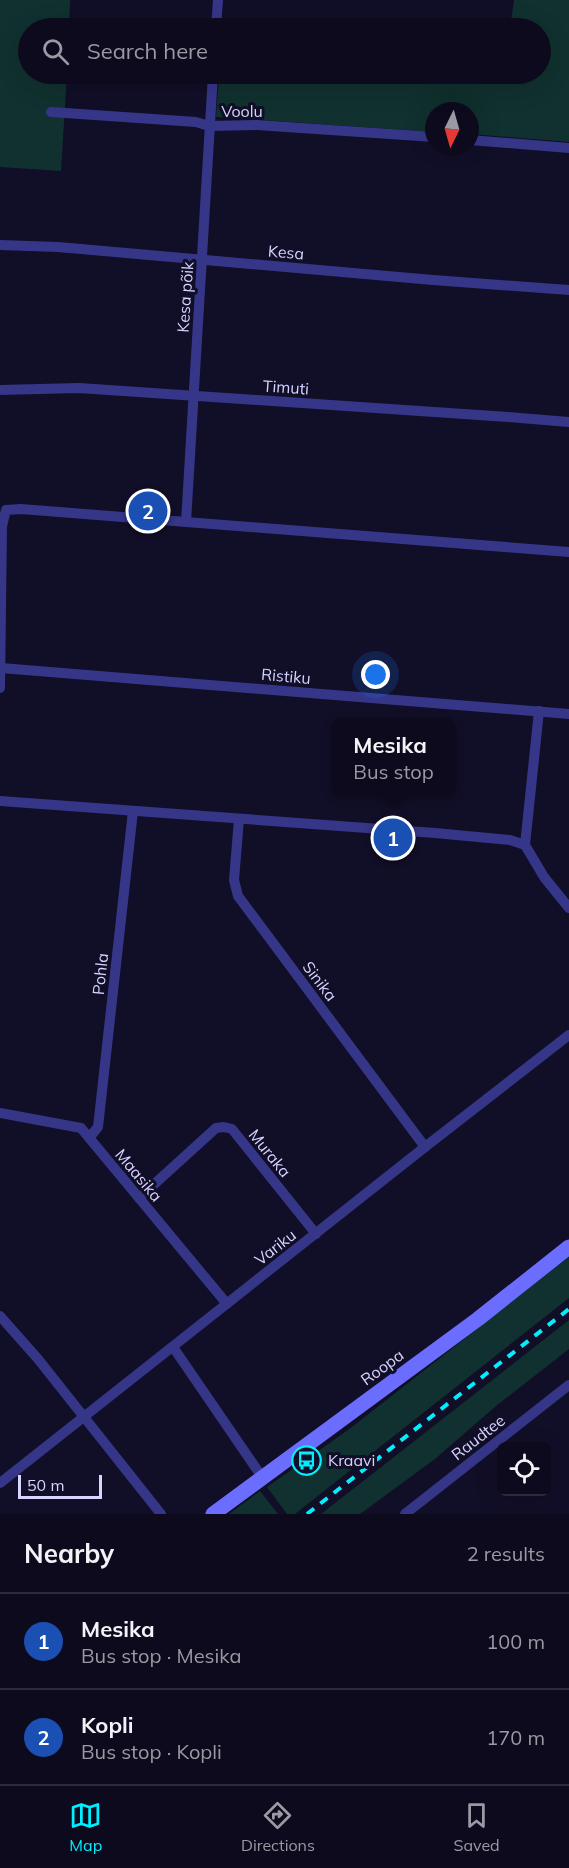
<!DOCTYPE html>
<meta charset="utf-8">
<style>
body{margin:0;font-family:Mulish,sans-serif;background:#1b182a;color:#f1f3f6}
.controls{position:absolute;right:18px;bottom:18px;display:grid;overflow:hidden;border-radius:9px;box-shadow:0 6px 24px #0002}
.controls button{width:54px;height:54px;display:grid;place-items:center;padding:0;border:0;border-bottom:2px solid #2d2b3b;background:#0d0a1d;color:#f1f3f6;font:30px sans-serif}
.compass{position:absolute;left:425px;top:102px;width:54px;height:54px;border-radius:50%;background:#0d0a1d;box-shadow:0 6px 24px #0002;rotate:185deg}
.scale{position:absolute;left:18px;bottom:15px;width:84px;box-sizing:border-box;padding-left:6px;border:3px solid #d7d4ff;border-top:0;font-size:16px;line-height:21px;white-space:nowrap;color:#d7d4ff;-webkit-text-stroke:4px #110e27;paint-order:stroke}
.you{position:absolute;left:376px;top:675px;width:21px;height:21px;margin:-15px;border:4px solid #fff;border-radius:50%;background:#1a73e8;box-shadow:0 0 0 9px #1a73e833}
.badge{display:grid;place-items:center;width:39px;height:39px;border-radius:50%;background:#00efff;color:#fff;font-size:20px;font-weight:700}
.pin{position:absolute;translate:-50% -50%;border:3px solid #fff;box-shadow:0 2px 6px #0006}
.popup{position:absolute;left:332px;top:718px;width:123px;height:78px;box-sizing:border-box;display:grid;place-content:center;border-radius:9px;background:#0d0a1d;filter:drop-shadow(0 2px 4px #0005);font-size:20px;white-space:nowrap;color:#9a9aa4}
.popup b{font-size:22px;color:#f1f3f6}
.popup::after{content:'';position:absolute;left:50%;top:100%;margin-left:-12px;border:12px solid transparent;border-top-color:#0d0a1d}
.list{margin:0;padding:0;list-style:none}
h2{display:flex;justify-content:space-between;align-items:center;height:78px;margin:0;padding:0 24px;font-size:26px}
h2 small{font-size:20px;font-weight:400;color:#9a9aa4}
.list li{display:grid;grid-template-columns:39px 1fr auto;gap:18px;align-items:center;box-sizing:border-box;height:96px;padding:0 24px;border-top:2px solid #2d2b3b}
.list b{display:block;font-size:22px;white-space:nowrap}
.list p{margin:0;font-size:20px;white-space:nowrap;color:#9a9aa4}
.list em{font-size:20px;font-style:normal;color:#9a9aa4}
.icon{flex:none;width:33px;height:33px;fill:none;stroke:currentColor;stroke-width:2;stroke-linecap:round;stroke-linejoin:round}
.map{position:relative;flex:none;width:569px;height:1514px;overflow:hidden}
.search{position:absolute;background:#0d0a1d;box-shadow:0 6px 24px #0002;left:18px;right:18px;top:18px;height:66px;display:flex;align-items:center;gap:15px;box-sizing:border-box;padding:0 21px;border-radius:33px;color:#9a9aa4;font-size:22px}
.sheet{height:270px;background:#0d0a1d}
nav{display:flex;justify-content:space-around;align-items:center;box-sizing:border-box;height:84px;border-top:2px solid #2d2b3b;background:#0d0a1d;font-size:16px;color:#9a9aa4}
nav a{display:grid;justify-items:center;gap:3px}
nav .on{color:#00efff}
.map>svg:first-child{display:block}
.green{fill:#10312f}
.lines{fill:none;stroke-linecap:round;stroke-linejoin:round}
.street{stroke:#363689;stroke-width:10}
.secondary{stroke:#6b6dff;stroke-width:15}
.rail{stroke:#00efff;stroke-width:4;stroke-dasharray:9 8;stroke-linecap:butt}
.labels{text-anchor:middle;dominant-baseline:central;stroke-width:6;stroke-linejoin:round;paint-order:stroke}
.street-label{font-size:16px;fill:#d7d4ff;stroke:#110e27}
.poi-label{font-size:16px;fill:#d7d4ff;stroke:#110e27;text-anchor:start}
</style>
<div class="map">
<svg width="569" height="1514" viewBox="0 0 569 1514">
<rect width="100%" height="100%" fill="#110e27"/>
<!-- green -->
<g class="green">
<path d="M0,0H70L69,28H28V74H67L61,171L0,167Z"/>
<path d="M514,0H569V142L470,134V111H434V132L216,117L219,74H540V28H510Z"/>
<path d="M569,1257V1298L295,1514H287L267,1487L348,1430Z"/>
<path d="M569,1320V1349L496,1406L435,1459L360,1514H321Z"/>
<path d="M260,1491L278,1514H229Z"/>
</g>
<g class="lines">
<!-- street -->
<g class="street">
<path d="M216,28L218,0"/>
<path d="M51,112L196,122L209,126L257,125L434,137"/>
<path d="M470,140L569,148"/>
<path d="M0,245L58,247L433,280L569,290"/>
<path d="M0,390L79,388L508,417L569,422"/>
<path d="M186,522L213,74"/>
<path d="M1,668L569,714"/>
<path d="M0,688L2,526L6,510L21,509L569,552"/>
<path d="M0,801L435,833L510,840L525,845L544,877L569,908"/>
<path d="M239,819L234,880L238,896L425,1147"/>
<path d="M525,845L539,711"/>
<path d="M0,1113L81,1128L227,1304"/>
<path d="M89,1138L98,1127L133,811"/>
<path d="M139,1198L216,1128L224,1127L232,1129L316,1234"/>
<path d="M0,1316L38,1359L161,1514"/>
<path d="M173,1347L262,1477"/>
<path d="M0,1483L425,1147L569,1035"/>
<path d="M405,1514L569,1385"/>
</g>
<!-- secondary -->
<path class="secondary" d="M213,1514L478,1319L569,1247"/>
<!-- rail -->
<path class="rail" d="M307,1514L569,1309"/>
</g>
<!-- icons -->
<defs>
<symbol id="bus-ring" viewBox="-11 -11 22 22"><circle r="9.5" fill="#110e27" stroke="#00efff" stroke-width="1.5"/><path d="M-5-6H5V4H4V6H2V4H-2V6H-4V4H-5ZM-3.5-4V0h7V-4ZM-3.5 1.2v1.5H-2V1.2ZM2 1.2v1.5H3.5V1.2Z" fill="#00efff"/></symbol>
</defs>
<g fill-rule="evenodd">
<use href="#bus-ring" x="290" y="1444" width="33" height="33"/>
</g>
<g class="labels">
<!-- street labels -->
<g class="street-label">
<text x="242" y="111">Voolu</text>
<text transform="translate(286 252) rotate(5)">Kesa</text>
<text transform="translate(185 297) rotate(-86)">Kesa põik</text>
<text transform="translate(286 387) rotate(4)">Timuti</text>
<text transform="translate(286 676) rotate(5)">Ristiku</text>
<text transform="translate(100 974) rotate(-84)">Pohla</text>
<text transform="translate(320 981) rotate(53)">Sinika</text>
<text transform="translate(270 1153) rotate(51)">Muraka</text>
<text transform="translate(139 1175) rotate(50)">Maasika</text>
<text transform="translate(275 1247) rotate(-38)">Variku</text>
<text transform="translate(382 1367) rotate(-36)">Roopa</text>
<text transform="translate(478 1437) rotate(-38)">Raudtee</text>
</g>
<!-- poi labels -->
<g class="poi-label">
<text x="328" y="1460">Kraavi</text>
</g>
</g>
</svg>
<div class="controls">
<button><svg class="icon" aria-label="locate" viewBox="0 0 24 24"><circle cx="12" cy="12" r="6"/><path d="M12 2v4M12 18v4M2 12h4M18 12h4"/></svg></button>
</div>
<svg class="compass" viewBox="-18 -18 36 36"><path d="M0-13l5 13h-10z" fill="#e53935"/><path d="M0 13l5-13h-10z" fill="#9a9aa4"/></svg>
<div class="scale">50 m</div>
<div class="you"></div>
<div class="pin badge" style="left:393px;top:838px;background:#1a4fb4">1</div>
<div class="popup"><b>Mesika</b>Bus stop</div>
<div class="pin badge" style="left:148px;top:511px;background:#1a4fb4">2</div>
<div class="search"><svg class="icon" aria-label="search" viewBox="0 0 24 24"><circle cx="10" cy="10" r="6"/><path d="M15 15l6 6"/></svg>Search here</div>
</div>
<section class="sheet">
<h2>Nearby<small>2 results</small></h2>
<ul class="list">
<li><span class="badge" style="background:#1a4fb4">1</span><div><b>Mesika</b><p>Bus stop · Mesika</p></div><em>100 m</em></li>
<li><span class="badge" style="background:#1a4fb4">2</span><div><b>Kopli</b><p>Bus stop · Kopli</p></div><em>170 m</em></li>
</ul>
</section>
<nav>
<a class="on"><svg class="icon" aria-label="map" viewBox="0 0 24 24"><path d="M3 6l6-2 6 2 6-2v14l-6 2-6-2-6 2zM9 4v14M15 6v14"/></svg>Map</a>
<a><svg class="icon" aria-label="directions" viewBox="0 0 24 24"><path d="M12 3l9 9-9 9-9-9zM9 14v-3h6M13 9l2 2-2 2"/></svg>Directions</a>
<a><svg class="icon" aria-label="saved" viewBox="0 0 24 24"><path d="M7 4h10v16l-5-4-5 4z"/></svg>Saved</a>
</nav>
